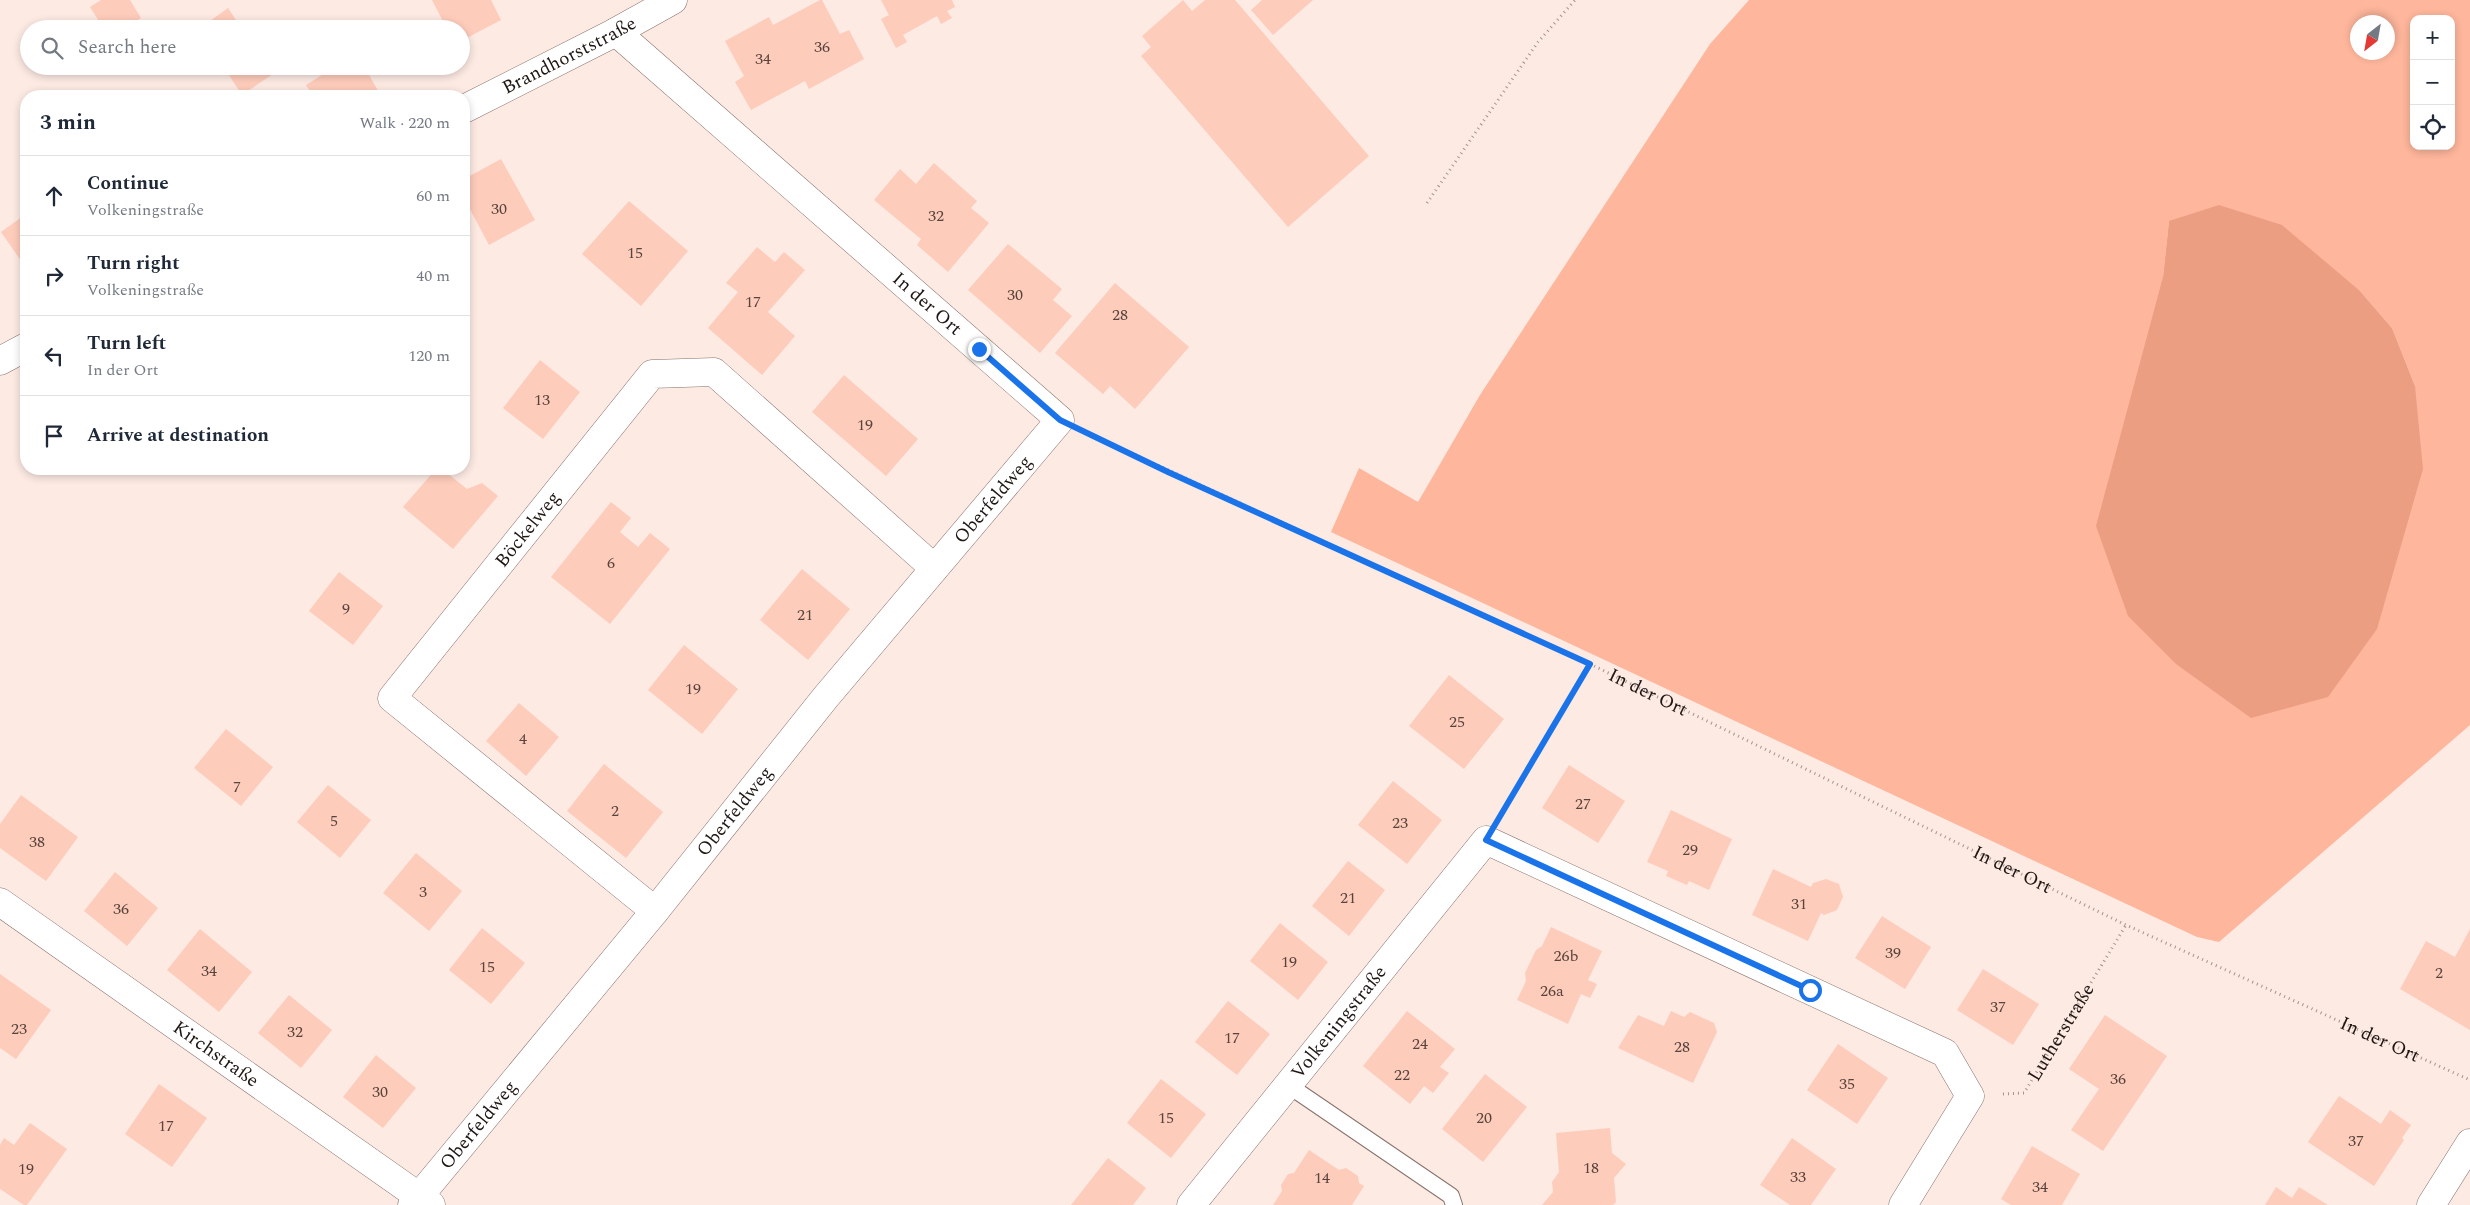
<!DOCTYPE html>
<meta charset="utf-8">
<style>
body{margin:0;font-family:Spectral,serif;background:#f6f6f7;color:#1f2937}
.controls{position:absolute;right:15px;top:15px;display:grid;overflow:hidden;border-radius:10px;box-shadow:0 2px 8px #0003}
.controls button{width:45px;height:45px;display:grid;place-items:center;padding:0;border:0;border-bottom:1px solid #e0e1e3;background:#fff;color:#1f2937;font:25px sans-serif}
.compass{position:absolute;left:2350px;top:15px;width:45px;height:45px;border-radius:50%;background:#fff;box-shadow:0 2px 8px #0003;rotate:211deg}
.stop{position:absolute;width:15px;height:15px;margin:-11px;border:4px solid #1a73e8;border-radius:50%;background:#fff}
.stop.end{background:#1a73e8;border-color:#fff;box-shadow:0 1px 5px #0008}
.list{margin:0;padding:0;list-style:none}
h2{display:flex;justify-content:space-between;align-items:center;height:65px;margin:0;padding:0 20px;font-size:21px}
h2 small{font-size:16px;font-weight:400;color:#747a83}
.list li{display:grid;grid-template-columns:32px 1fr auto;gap:15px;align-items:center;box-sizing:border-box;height:80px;padding:0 20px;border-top:1px solid #e0e1e3}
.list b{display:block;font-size:19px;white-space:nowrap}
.list p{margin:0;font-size:16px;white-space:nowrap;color:#747a83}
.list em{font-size:16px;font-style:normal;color:#747a83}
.icon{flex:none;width:28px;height:28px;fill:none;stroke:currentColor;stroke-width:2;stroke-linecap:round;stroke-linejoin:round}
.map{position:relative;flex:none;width:2470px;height:1205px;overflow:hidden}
.search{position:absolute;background:#fff;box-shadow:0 2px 8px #0003;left:20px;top:20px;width:450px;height:55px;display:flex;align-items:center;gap:12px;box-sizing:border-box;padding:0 18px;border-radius:28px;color:#747a83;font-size:19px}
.panel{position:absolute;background:#fff;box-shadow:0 2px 8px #0003;left:20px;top:90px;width:450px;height:385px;border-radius:20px}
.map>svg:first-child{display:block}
.green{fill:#feb69c;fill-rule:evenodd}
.forest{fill:#ec9e82}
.building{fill:#feccbb}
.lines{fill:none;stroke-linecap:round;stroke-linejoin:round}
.lane-casing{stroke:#88736c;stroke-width:18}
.street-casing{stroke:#88736c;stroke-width:29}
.path{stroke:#a3948f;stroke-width:3;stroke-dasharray:1 4;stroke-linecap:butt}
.lane{stroke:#fff;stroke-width:16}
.street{stroke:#fff;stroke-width:28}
.route{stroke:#1a73e8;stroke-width:6}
.labels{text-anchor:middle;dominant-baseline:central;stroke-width:5;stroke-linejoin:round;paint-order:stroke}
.number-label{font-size:16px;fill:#57443d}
.street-label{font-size:19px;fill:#1f1613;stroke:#fff}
</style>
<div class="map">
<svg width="2470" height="1205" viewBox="0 0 2470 1205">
<rect width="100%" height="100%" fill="#fdeae3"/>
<!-- green -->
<path class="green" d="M1749,0H2470V725L2219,942L2197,937L1331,532L1359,468L1418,502L1480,395L1710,44ZM2414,19H2451V146H2414ZM2358,22H2388V52H2358ZM2169,221L2360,291L2392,328L2415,386L2163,277Z"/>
<!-- forest -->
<path class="forest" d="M2219,205L2282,225L2360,291L2392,328L2415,386L2423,469L2377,629L2328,697L2251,718L2176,664L2128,616L2096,526L2163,277L2169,221Z"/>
<!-- building -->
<g class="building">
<path d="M101,0H130L141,18L123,29H104L90,7Z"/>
<path d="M432,0H491L501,20L461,41V29H447Z"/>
<path d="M820,0H822L840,34L849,30L864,59L809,89L805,81L751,110L735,82L744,76L725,41L769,17L773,25Z"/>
<path d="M881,0H952L955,7L947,11L952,18L941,24L937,16L903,35L907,42L896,48L881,19L889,15Z"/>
<path d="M1183,0L1192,11L1205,0H1235L1369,156L1288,227L1141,56L1151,47L1142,36Z"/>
<path d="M1262,0H1313L1273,35L1251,10Z"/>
<path d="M228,8L242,29H199Z"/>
<path d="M278,21L283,29H267Z"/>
<path d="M338,21L342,29H325Z"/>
<path d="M223,66H268L273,74L242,95Z"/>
<path d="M336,66H364L381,96H313L306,85Z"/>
<path d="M501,159L535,220L489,245L464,198V179Z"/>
<path d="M934,163L977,201L971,208L989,223L948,272L917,245L921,239L874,200L900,169L916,184Z"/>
<path d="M629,201L688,251L641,306L582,254Z"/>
<path d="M26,214V268L1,232Z"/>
<path d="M1008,244L1062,289L1053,300L1072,316L1040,353L968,290Z"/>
<path d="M757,247L775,262L784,252L805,270L768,312L795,336L762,375L708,328L738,292L726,283Z"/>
<path d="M1115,283L1189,347L1135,409L1110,386L1103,394L1055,353Z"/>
<path d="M540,360L580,392L543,439L503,408Z"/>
<path d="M844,375L918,439L886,476L812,412Z"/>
<path d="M436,469H442L467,489L482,483L498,496L453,549L403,507Z"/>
<path d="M611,502L631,518L620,532L638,547L650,533L670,549L610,624L551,577Z"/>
<path d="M802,569L850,609L808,660L760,620Z"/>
<path d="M339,572L383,606L353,645L309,611Z"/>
<path d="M684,645L738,689L702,734L648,690Z"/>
<path d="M1449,675L1504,719L1464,769L1409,726Z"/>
<path d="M519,703L559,737L526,776L486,741Z"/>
<path d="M226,729L273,767L241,806L194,768Z"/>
<path d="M604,764L663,812L626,858L567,811Z"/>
<path d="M1569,765L1625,801L1598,843L1542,808Z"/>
<path d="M1393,781L1442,820L1407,864L1358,825Z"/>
<path d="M328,785L371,820L340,858L297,822Z"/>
<path d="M21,795L78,837L46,881L0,848V824Z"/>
<path d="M1671,810L1732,839L1709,890L1689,881L1687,885L1666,876L1668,871L1647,862Z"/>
<path d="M416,853L462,891L429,931L383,893Z"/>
<path d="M1348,861L1385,890L1349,936L1312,906Z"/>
<path d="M1773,869L1811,887L1813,883L1826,879L1839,884L1843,897L1837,910L1824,915L1821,913L1808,941L1752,915Z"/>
<path d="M115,872L158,908L127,946L84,911Z"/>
<path d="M1882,916L1931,947L1905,989L1855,958Z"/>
<path d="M1280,923L1328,962L1298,1000L1250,961Z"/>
<path d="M1551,927L1602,951L1588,980L1597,984L1590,998L1581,994L1568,1024L1517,1000L1526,981L1525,973L1536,950L1542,946Z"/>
<path d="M482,928L525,963L491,1004L449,970Z"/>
<path d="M200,929L252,972L219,1012L167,970Z"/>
<path d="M2470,929V1030L2400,989L2426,941L2455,957Z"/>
<path d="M1983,969L2039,1004L2013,1045L1957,1010Z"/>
<path d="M0,974L51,1010L16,1059L0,1048Z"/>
<path d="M289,995L332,1030L301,1068L258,1033Z"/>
<path d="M1228,1001L1270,1034L1237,1075L1195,1042Z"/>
<path d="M1407,1011L1455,1049L1440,1067L1449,1073L1433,1093L1424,1086L1410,1104L1363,1066Z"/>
<path d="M1671,1011L1684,1017L1690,1012L1714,1023L1717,1032L1693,1083L1618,1048L1638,1015L1664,1026Z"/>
<path d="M2105,1015L2167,1056L2103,1151L2071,1130L2099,1089L2069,1069Z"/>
<path d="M1838,1044L1888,1078L1857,1124L1807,1090Z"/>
<path d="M376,1055L416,1088L383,1128L343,1097Z"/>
<path d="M1485,1074L1527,1107L1483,1162L1442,1129Z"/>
<path d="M1161,1079L1206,1114L1171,1158L1127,1123Z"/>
<path d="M159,1084L207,1118L172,1167L125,1134Z"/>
<path d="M2339,1096L2381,1124L2390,1110L2411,1125L2402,1138L2404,1140L2374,1186L2308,1142Z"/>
<path d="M30,1123L67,1149L27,1205H24L0,1189V1145L4,1138L14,1145Z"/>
<path d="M1610,1128L1612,1153L1626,1164L1614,1178L1616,1202L1613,1205H1542L1553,1192L1552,1182L1559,1172L1556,1133Z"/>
<path d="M1792,1138L1836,1169L1811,1205H1790L1760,1185Z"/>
<path d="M2032,1146L2080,1174L2062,1205H2011L2001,1199Z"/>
<path d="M1309,1150L1339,1170L1346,1168L1358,1176L1359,1183L1364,1186L1352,1205H1273L1282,1191L1281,1185L1288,1174L1294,1173Z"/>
<path d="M1108,1158L1146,1188L1133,1205H1071Z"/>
<path d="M2276,1187L2292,1198L2299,1187L2328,1205H2265Z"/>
</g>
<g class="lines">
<defs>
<path id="lane" d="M1288,1085L1451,1196L1454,1205"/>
<g id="street">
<path id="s3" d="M464,109L612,34L673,0"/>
<path d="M0,361L26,347"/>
<path id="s4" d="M0,902L431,1205"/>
<path id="s5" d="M655,911L392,698L652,374L714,372L934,568"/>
<path id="s6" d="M412,1205L655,911L825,698L1060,420L616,32"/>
<path id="s7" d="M1191,1205L1486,840L1945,1053L1970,1096L1903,1205"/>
<path d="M2431,1205L2470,1143"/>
</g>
</defs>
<!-- lane casing -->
<use href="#lane" class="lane-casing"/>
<!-- street casing -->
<use href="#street" class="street-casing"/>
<!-- path -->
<g class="path">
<path d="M1427,203L1538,42L1575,0"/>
<path id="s1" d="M1090,434L1590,664L2126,925L2470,1080"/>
<path d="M1503,811L1590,664"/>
<path id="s2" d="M2003,1094L2024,1093L2126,925"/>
</g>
<!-- lane -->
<use href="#lane" class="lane"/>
<!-- street -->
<use href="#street" class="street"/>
</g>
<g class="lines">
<!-- route -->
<path class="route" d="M979,349L1060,420L1168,472L1590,664L1486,840L1810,990"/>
</g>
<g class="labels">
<!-- number labels -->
<g class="number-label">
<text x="822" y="47">36</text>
<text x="763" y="59">34</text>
<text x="499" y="209">30</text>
<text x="936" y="216">32</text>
<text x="635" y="253">15</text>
<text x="1015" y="295">30</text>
<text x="753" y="302">17</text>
<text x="1120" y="315">28</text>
<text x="542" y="400">13</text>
<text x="865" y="425">19</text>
<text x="611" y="563">6</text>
<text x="346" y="609">9</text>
<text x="805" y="615">21</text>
<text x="693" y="689">19</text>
<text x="1457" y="722">25</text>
<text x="523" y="739">4</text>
<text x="237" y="787">7</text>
<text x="1583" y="804">27</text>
<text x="615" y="811">2</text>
<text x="334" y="821">5</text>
<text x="1400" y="823">23</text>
<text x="37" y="842">38</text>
<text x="1690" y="850">29</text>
<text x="423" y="892">3</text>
<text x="1348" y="898">21</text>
<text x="1799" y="904">31</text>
<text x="121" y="909">36</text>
<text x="1893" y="953">39</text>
<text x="1566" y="956">26b</text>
<text x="1289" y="962">19</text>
<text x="487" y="967">15</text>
<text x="209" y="971">34</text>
<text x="2439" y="973">2</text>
<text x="1552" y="991">26a</text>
<text x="1998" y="1007">37</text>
<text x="19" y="1029">23</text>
<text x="295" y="1032">32</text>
<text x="1232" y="1038">17</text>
<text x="1420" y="1044">24</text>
<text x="1682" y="1047">28</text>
<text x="1402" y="1075">22</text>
<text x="2118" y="1079">36</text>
<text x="1847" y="1084">35</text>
<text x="380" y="1092">30</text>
<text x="1166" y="1118">15</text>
<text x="1484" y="1118">20</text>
<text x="166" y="1126">17</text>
<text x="2356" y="1141">37</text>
<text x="1591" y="1168">18</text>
<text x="26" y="1169">19</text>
<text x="1798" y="1177">33</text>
<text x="1322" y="1178">14</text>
<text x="2040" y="1187">34</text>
</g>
<!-- street labels -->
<g class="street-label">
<text stroke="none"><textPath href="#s3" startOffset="118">Brandhorststraße</textPath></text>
<text transform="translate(927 304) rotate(41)">In der Ort</text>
<text stroke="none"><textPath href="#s6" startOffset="914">Oberfeldweg</textPath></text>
<text stroke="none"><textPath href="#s5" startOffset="555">Böckelweg</textPath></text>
<text stroke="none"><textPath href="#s1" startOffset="615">In der Ort</textPath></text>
<text stroke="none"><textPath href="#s6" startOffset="509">Oberfeldweg</textPath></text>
<text stroke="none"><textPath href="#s1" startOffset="1020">In der Ort</textPath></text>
<text stroke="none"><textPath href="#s7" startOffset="235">Volkeningstraße</textPath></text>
<text stroke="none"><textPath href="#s2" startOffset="92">Lutherstraße</textPath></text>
<text stroke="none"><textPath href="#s1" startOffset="1425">In der Ort</textPath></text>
<text stroke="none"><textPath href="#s4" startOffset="264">Kirchstraße</textPath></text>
<text stroke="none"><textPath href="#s6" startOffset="104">Oberfeldweg</textPath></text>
</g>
</g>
</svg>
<div class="controls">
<button>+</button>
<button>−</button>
<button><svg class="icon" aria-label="locate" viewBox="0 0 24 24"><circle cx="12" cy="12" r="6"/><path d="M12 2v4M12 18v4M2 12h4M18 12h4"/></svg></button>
</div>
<svg class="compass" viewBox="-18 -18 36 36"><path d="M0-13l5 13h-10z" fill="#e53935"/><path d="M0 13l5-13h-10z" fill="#747a83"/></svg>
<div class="stop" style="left:1810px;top:990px"></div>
<div class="stop end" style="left:979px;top:349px"></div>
<div class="search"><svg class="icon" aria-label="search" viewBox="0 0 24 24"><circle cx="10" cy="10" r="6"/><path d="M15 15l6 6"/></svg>Search here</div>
<section class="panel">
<h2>3 min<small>Walk · 220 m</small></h2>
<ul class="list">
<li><svg class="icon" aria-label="ahead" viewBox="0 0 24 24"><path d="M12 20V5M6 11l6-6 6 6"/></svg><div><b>Continue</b><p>Volkeningstraße</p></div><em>60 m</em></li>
<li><svg class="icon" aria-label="right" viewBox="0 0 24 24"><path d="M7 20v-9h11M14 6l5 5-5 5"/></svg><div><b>Turn right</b><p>Volkeningstraße</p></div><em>40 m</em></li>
<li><svg class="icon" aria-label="left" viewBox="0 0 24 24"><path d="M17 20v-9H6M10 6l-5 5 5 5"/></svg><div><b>Turn left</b><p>In der Ort</p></div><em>120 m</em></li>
<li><svg class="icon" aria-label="arrive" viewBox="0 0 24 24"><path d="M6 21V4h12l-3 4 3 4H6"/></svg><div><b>Arrive at destination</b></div></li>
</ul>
</section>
</div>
